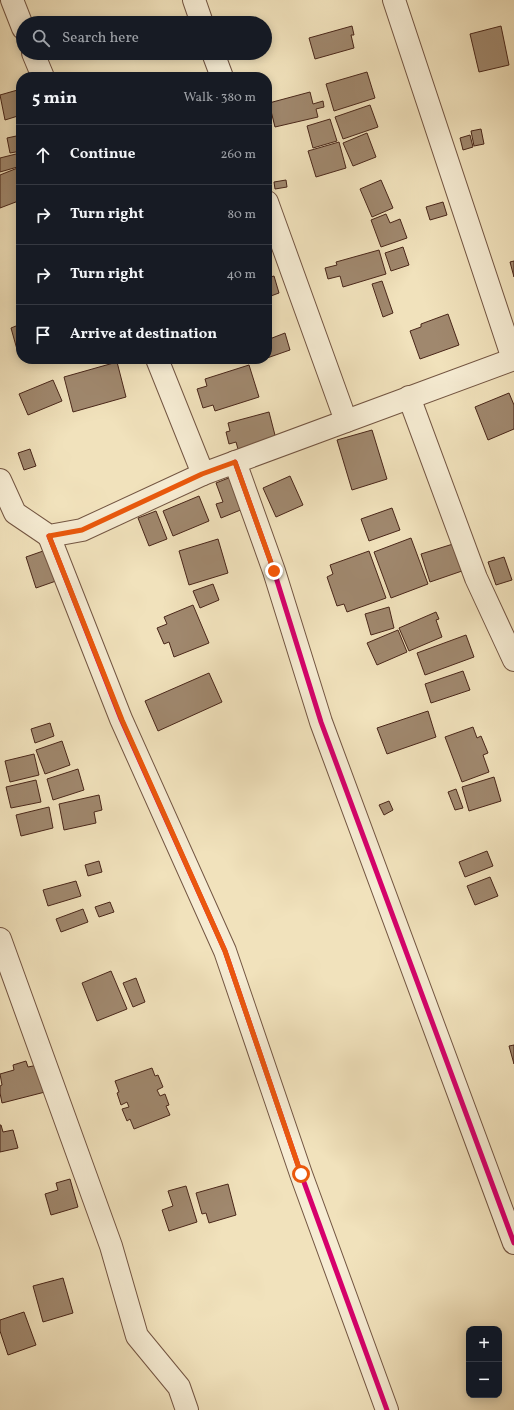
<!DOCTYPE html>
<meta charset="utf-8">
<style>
body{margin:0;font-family:Vollkorn,serif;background:#242831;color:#f1f3f6}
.controls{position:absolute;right:12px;bottom:12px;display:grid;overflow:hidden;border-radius:8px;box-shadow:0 2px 10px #0003}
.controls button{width:36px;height:36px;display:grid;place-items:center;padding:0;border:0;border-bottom:1px solid #363941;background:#171b24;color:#f1f3f6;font:20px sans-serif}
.stop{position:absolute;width:12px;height:12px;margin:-9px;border:3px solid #ea580c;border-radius:50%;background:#fff}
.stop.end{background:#ea580c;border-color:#fff;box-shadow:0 1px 4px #0008}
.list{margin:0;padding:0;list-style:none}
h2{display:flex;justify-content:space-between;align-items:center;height:52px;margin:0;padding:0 16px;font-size:17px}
h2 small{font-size:13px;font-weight:400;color:#9ea1a6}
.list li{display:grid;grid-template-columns:26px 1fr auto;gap:12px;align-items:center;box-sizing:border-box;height:60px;padding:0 16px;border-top:1px solid #363941}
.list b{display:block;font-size:15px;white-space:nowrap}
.list em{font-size:13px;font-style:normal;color:#9ea1a6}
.icon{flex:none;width:22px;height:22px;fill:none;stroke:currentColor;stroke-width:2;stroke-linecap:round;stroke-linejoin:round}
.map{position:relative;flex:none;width:514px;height:1410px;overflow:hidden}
.search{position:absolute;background:#171b24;box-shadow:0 2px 10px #0003;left:16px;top:16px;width:256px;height:44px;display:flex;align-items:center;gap:10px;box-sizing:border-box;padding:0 14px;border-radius:22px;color:#9ea1a6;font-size:15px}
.panel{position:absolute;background:#171b24;box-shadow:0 2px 10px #0003;left:16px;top:72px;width:256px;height:292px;border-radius:16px}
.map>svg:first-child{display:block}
.building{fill:#a0886e;stroke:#492619}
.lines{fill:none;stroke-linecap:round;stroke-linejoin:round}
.minor-casing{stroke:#735542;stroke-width:24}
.minor{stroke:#f6ecd3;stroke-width:22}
.cycleway-casing{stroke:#f6ecd3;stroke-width:8}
.cycleway{stroke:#d6006c;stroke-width:5}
.route{stroke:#ea580c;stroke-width:5}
</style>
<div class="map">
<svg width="514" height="1410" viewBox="0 0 514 1410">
<rect width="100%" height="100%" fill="#f1e2bc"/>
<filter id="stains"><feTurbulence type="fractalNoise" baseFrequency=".005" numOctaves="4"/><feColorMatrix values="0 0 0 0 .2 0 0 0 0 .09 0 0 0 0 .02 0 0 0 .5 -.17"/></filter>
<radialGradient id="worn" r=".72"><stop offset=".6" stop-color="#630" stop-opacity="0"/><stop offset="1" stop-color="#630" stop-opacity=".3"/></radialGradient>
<!-- building -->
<g class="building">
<path d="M352,26L354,35H351L354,48L315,59L309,38Z"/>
<path d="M501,26L509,65L479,72L470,34Z"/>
<path d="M130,53H146L132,58Z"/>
<path d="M367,72L375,98L334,111L326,84Z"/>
<path d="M21,89V115L5,120L0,95Z"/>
<path d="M310,92L313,104L323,101L324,107L316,109L318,117L275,127L269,103Z"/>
<path d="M370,105L378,127L343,139L335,117Z"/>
<path d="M330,119L337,141L313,148L307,126Z"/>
<path d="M481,129L484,144L474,146L471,131Z"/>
<path d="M367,133L376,157L353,166L343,143Z"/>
<path d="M21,135V151L10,153L7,138Z"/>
<path d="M470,135L473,147L463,150L460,138Z"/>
<path d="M339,142L346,168L316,177L308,151Z"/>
<path d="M20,153L21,166L0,172V158Z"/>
<path d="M20,167L21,200L0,208V175Z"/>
<path d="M286,180L287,187L275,189L274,182Z"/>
<path d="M381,180L393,208L372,217L360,189Z"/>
<path d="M443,202L447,215L430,220L426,207Z"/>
<path d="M386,214L390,223L400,219L407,238L381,247L371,220Z"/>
<path d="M403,247L409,265L391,271L385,253Z"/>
<path d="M379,250L386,274L343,287L340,276L328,279L325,268L337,265L336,262Z"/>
<path d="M514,261V277L510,262Z"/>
<path d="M274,276L279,293L268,297L267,278Z"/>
<path d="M382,281L393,313L383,317L372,284Z"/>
<path d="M448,314L459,345L420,359L410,331L421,327V324Z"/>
<path d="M21,324V352L18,353L11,328Z"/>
<path d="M285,333L290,350L267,358V340Z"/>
<path d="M249,359H264L251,363Z"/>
<path d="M117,362L126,397L73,412L64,377Z"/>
<path d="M249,365L259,397L215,411L213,405L203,408L197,389L207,386L205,379Z"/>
<path d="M53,380L62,401L28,415L19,394Z"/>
<path d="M509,393L514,405V429L488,440L475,407Z"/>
<path d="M269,412L276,439L238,449L236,442L229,444L226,432L230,431L228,423Z"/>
<path d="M372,430L387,479L352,490L337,440Z"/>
<path d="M30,449L36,466L24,470L18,453Z"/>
<path d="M290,476L303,505L276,517L263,488Z"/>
<path d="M231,477L243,509L221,518L216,504L223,502L216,483Z"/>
<path d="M199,496L209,521L173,536L163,511Z"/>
<path d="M392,508L400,530L369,541L361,519Z"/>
<path d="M156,511L167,539L149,546L138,518Z"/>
<path d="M411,538L428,584L391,598L374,552Z"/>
<path d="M218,539L228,573L189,585L179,551Z"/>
<path d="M453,544L462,571L430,582L421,554Z"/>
<path d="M46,550L56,581L36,588L26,557Z"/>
<path d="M369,551L386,598L347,612L344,604L337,606L327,577L333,574L330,565Z"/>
<path d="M504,557L512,580L496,585L488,562Z"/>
<path d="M213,584L219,600L200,608L193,591Z"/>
<path d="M193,605L209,643L174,657L169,642L164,644L157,628L167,624L164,617Z"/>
<path d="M389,607L394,628L371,635L365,614Z"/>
<path d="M436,612L439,619L436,620L442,637L409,651L399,628Z"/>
<path d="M398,630L407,652L377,665L367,643Z"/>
<path d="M466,635L474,657L425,675L417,653Z"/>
<path d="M463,671L470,690L431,703L425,684Z"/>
<path d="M209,673L222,702L158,731L145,701Z"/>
<path d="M428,711L436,737L387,754L377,728Z"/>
<path d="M50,723L54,736L35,743L31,729Z"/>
<path d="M473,727L477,738L481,736L488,753L483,755L489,772L462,782L445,737Z"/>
<path d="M62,741L70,765L45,774L36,750Z"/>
<path d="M34,754L39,775L10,782L5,761Z"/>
<path d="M78,769L84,790L53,800L47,779Z"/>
<path d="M494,777L501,801L469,811L462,787Z"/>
<path d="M36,780L41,802L11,808L6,787Z"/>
<path d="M456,789L463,808L455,810L448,792Z"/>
<path d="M99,795L102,810L94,812L96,823L64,830L59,804Z"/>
<path d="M389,801L393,810L384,815L379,805Z"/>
<path d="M49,807L53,828L21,836L16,815Z"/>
<path d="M487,851L493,866L465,877L459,862Z"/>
<path d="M99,861L102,872L88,876L85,865Z"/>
<path d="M490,877L498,896L475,905L467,886Z"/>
<path d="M76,881L81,896L48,906L43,890Z"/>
<path d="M110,902L114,912L99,917L95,907Z"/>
<path d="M83,909L88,922L61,932L56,919Z"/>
<path d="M111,971L127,1009L97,1021L82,983Z"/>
<path d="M136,978L145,1002L133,1007L123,983Z"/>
<path d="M514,1045V1064L509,1046Z"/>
<path d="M26,1061L28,1067L38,1065L45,1092L2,1103L0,1093V1086L2,1085L0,1074L14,1070L13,1065Z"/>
<path d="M152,1068L155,1076L158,1075L163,1087L157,1090L160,1096L165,1094L169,1105L166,1106L170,1115L134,1129L130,1119L127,1121L122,1109L129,1107L127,1102L121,1105L117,1093L119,1092L115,1081Z"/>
<path d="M0,1125H1L3,1132L13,1130L18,1148L0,1152Z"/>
<path d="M70,1179L78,1207L51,1215L45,1194L58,1190L56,1183Z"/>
<path d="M228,1184L236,1215L209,1223L206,1213L202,1214L196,1193Z"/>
<path d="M186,1186L197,1222L169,1231L162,1210L173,1206L168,1191Z"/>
<path d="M63,1278L73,1313L43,1322L33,1286Z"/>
<path d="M24,1312L36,1345L8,1355L0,1331V1320Z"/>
</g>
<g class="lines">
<defs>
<g id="minor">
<path d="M12,0L23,28"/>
<path d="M194,0L202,23"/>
<path d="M394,0L513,359"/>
<path d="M33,53L43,77"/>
<path d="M213,53L222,77"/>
<path d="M267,202L346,421"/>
<path d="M157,359L203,474"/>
<path d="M409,397L476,578L514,660"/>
<path d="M235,462L274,571L321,722L514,1243"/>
<path d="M0,480L15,513L49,536L82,530L203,474L514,359"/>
<path d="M49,536L121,719L225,951L301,1174L387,1410"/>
<path d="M0,939L111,1246L137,1336L179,1387L187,1410"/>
</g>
</defs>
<!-- minor casing -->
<use href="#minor" class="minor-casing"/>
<!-- minor -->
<use href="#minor" class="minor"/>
<defs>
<g id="cycleway">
<path d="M235,462L274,571L321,722L514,1243"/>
<path d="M49,536L121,719L225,951L301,1174L387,1410"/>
</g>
</defs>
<!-- cycleway casing -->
<use href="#cycleway" class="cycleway-casing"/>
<!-- cycleway -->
<use href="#cycleway" class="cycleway"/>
</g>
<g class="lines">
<!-- route -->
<path class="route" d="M274,571L235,462L202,474L82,530L49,536L122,720L225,951L301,1174"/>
</g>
<rect width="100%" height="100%" filter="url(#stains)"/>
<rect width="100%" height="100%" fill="url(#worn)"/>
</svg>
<div class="controls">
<button>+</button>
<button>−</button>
</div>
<div class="stop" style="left:301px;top:1174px"></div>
<div class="stop end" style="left:274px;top:571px"></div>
<div class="search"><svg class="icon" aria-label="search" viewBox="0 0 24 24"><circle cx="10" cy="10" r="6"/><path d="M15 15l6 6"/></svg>Search here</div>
<section class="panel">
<h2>5 min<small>Walk · 380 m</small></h2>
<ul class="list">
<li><svg class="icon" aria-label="ahead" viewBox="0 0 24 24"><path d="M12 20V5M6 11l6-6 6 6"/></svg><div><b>Continue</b></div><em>260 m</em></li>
<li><svg class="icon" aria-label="right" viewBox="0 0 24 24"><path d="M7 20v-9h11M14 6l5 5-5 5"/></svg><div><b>Turn right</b></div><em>80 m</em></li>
<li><svg class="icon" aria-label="right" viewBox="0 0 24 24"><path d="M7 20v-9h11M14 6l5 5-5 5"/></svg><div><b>Turn right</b></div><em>40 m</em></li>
<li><svg class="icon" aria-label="arrive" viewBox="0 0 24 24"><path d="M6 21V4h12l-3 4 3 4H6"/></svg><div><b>Arrive at destination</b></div></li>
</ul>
</section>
</div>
